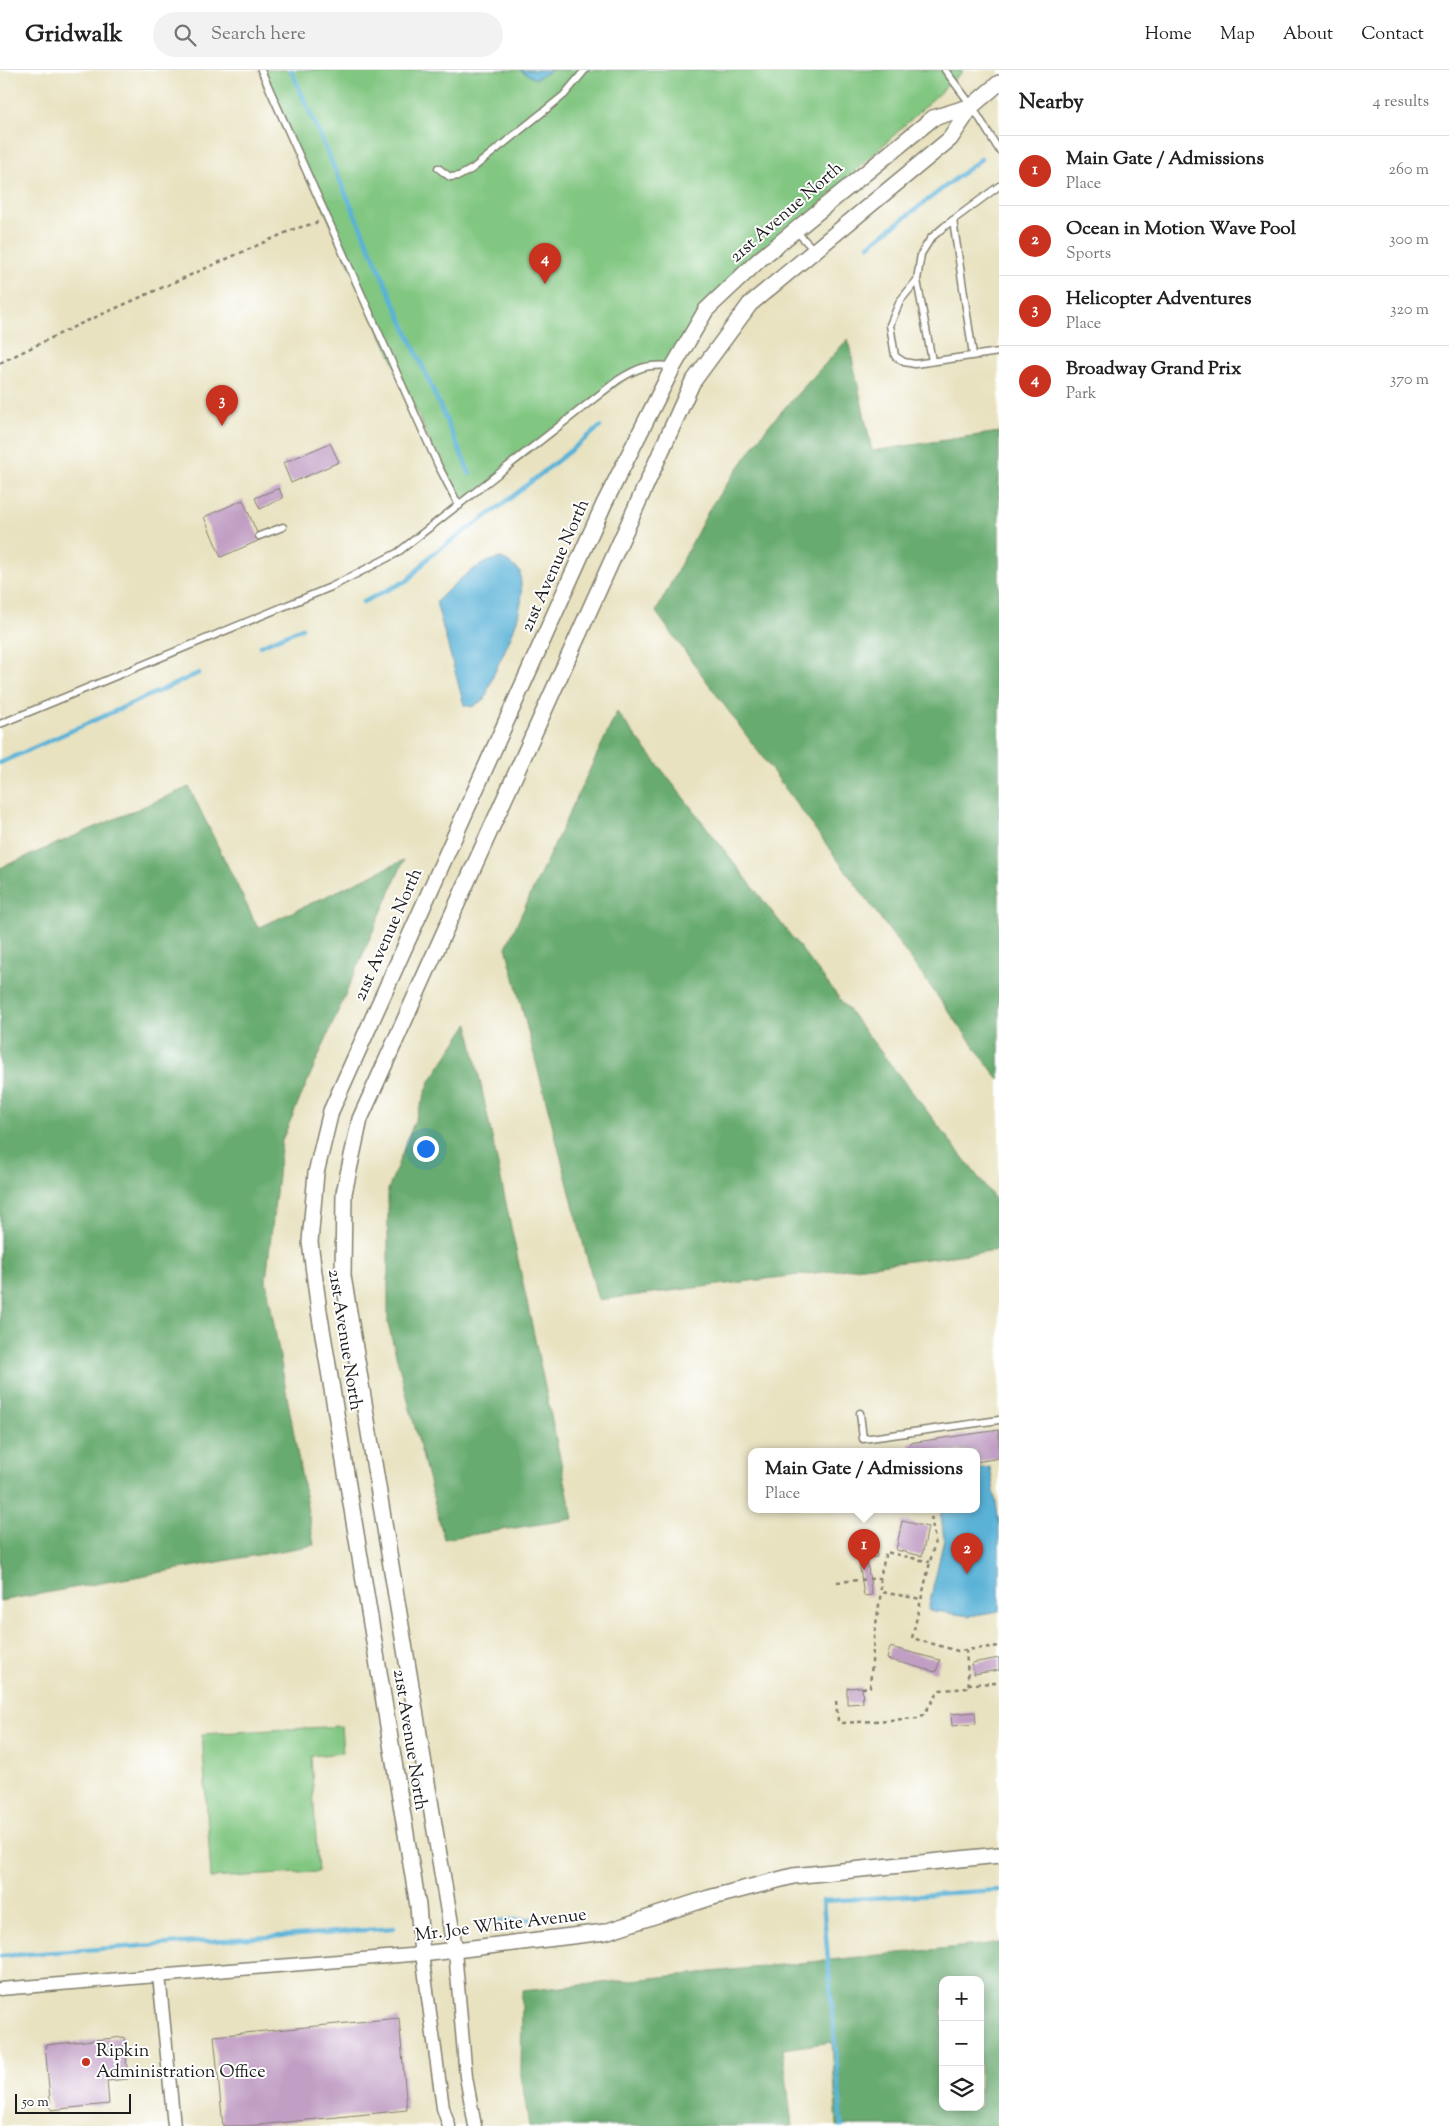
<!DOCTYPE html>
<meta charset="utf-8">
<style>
body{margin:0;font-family:"Sorts Mill Goudy",serif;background:#f2f2f2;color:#222}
.controls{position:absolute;right:15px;bottom:15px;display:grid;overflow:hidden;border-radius:10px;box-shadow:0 2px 12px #0003}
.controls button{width:45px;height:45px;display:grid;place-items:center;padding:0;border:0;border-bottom:1px solid #e0e0e0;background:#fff;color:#222;font:25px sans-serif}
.scale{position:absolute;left:15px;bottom:12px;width:116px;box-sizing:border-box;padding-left:5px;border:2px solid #1c1c1c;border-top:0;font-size:14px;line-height:18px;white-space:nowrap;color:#1c1c1c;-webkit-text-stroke:4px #fff;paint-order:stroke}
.you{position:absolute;left:425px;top:1078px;width:18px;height:18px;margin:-12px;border:4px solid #fff;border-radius:50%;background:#1a73e8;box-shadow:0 0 0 8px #1a73e833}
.badge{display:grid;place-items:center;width:32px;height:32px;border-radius:50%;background:#c8321e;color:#fff;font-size:16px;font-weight:700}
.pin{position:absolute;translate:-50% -41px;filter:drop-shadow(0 1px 2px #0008)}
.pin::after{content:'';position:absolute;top:26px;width:18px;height:15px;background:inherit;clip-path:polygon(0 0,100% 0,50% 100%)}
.popup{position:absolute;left:748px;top:1378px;width:232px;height:65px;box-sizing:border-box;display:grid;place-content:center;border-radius:10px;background:#fff;filter:drop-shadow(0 1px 4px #0005);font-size:16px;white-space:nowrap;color:#767676}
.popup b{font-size:19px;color:#222}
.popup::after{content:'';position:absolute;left:50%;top:100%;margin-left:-10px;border:10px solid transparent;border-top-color:#fff}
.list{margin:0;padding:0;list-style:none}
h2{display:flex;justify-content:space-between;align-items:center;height:65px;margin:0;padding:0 20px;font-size:21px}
h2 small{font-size:16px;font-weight:400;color:#767676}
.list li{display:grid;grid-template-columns:32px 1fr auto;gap:15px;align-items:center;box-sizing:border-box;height:70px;padding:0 20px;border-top:1px solid #e0e0e0}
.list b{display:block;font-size:19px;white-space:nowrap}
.list p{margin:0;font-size:16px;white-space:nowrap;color:#767676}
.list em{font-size:16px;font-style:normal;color:#767676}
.icon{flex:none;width:28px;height:28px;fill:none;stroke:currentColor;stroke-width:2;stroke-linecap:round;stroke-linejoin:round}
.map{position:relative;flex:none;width:999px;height:2056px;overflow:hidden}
header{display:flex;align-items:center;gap:30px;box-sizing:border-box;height:70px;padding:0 25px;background:#fff;border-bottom:1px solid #e0e0e0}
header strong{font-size:24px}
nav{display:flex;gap:28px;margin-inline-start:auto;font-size:18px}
.search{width:350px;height:45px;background:#f2f2f2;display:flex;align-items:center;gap:12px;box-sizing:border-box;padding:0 18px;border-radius:28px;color:#767676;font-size:19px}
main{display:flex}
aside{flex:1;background:#fff}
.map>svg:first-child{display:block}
.green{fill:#81c681;stroke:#4e714e}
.forest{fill:#68ab6f;stroke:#426446;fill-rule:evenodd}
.water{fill:#5ab2d7;stroke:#3b677a}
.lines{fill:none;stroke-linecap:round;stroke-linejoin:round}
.stream{stroke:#5ab2d7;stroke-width:4.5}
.building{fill:#c19fc5}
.service-casing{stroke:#827f6e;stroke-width:9}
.minor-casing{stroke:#827f6e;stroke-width:15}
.tertiary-casing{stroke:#827f6e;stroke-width:18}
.path{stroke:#827f6e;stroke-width:2.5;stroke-dasharray:4 4;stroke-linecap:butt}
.service{stroke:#fff;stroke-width:6}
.minor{stroke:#fff;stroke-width:12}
.tertiary{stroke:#fff;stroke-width:15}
.poi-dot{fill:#c8321e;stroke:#fff;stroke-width:2}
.labels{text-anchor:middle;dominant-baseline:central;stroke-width:4;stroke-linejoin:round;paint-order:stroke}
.street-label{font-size:18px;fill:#1c1c1c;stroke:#fff}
.poi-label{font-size:18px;fill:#1c1c1c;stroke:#fff;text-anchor:start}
</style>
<header>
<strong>Gridwalk</strong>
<div class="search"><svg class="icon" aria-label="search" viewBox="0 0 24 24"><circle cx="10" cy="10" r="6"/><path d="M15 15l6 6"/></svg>Search here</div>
<nav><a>Home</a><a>Map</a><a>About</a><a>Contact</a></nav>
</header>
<main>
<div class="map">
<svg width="999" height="2056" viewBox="0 0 999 2056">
<rect width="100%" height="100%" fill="#fff"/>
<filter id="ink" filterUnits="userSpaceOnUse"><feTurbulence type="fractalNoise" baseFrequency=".02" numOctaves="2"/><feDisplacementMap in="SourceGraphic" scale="10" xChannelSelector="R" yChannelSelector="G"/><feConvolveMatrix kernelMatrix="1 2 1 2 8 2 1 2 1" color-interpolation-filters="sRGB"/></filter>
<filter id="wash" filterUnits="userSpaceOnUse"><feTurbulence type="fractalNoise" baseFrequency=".0096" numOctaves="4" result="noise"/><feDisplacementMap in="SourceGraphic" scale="20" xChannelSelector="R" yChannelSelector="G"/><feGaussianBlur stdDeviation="1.12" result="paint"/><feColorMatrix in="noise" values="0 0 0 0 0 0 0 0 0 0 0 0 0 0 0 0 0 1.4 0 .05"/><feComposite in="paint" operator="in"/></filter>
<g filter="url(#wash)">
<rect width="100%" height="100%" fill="#e8e2c0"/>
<!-- green -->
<g class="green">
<path d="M261,0H961L962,2L706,240L673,297H640L459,436Z"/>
<path d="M341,1656L343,1683L311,1686L318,1802L211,1808L202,1664Z"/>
</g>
<!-- forest -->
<g class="forest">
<path d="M848,269L872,381L999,362V1010L656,542L711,436L769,355Z"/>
<path d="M617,642L999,1134V1180L598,1230L506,877Z"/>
<path d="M189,717L258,858L404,790L282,1070L266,1210L314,1475L0,1531V798Z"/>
<path d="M468,954L573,1449L444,1469L388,1254V1120L430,1011Z"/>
<path d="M999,1873V2056H837L832,1972L783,1979L792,2056H529L521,2005L522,1921ZM943,1910H980V2037H943Z"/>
</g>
<!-- water -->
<g class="water">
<path d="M520,0H552L535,9Z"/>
<path d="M502,488L520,501C520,511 523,523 521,533C516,566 494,596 485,629L472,637L464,635L436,532C454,514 477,491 502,488Z"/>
<path d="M990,1397L999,1451V1541L969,1546L928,1540L944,1469L940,1439H976L977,1399Z"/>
</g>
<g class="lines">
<!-- stream -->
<g class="stream">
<path d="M291,0L470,404"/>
<path d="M869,175L981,89"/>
<path d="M363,532L408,510L430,486L498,438L600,357"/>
<path d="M260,576L302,558"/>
<path d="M0,693L199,603"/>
<path d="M480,1852L583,1846"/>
<path d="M0,1886L394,1858"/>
<path d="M842,2056L823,1831L999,1820"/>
</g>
</g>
<g id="blocks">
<!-- building -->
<g class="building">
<path d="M330,373L339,392L291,413L283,393Z"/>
<path d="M279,418L283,428L260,439L255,428Z"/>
<path d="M243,430L260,470L221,487L204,447Z"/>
<path d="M999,1360V1388L976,1392V1381H910L909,1373Z"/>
<path d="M887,1378V1381H871V1380Z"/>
<path d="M902,1451L928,1457L922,1486L896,1480Z"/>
<path d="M875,1470L877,1487L855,1489L854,1472Z"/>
<path d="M867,1490L872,1525L864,1526L859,1491Z"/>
<path d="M890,1577L940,1590L936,1602L887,1589Z"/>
<path d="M999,1588V1600L974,1604L972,1593Z"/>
<path d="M862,1617L863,1633L847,1634V1618Z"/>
<path d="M975,1642L976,1654L952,1656L951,1644Z"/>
<path d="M399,1948L407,2040L248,2056H223L214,1966Z"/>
<path d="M124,1967L128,2009L107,2011L109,2034L51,2040L45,1975Z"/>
</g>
</g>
</g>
<g filter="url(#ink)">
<use href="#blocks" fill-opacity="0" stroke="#827f6e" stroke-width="1"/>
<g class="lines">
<defs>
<g id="service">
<path d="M261,0L438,395L459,436"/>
<path d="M945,0L972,36L999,80"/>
<path d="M438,98L450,107L459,106L472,99L564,25L585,0"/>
<path d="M999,116L945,156L931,168L921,184L917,210L900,231L890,255L895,286L904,292L915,294L999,282"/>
<path d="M953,150L973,285"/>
<path d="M796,161L815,181"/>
<path d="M917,210L932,291"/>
<path d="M259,466L283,457"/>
<path d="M0,654L331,517L397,483L618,310C639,297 647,294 672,296"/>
<path d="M860,1343L863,1369L999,1350"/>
</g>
<g id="minor">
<path d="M455,1881L466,2007L475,2056"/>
<path d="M159,1905L174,2056"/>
<path d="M0,1919L422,1884L443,2038L449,2056"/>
</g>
<g id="tertiary">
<path d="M972,36L933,48L760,189L706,240L673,297L604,434L331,1041L316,1103L310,1172L319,1241L418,1836L422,1884L605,1862L709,1828L793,1806L999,1785"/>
<path d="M455,1881L343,1206L344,1123L360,1049L692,313L750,234L950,69L972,36L999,13"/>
</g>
</defs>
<!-- service casing -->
<use href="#service" class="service-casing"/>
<!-- minor casing -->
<use href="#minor" class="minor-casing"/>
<!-- tertiary casing -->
<use href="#tertiary" class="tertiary-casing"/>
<!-- path -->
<g class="path">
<path d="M0,293L78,255L294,159L319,152"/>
<path d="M930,1439L935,1471L912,1568L958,1581L999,1576"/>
<path d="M880,1508L881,1522L921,1529"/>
<path d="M837,1512L880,1508L886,1482L930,1492"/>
<path d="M968,1614L999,1613"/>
<path d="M862,1618L870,1617L874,1567L881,1522"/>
<path d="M836,1631L838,1650L843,1653L919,1648L924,1644L940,1620L969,1618L966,1581"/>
</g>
<!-- service -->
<use href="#service" class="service"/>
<!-- minor -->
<use href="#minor" class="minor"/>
<!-- tertiary -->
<use href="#tertiary" class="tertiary"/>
</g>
</g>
<!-- markers -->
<circle class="poi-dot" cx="86" cy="1992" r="5"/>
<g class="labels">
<!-- street labels -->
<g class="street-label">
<text transform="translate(787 143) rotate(-41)">21st Avenue North</text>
<text transform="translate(556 496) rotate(-66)">21st Avenue North</text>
<text transform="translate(389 865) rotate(-66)">21st Avenue North</text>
<text transform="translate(344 1270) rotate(81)">21st Avenue North</text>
<text transform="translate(409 1670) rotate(81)">21st Avenue North</text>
<text transform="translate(501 1856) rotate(-7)">Mr. Joe White Avenue</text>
</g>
<!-- poi labels -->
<g class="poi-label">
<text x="96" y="1982">Ripkin<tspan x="96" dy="21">Administration Office</tspan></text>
</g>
</g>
</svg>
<div class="controls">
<button>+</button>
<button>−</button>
<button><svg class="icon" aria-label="layers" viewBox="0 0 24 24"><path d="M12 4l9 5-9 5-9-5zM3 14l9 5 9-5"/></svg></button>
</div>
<div class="scale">50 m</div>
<div class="you"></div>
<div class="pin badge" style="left:864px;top:1500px">1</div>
<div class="popup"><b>Main Gate / Admissions</b>Place</div>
<div class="pin badge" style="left:967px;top:1504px">2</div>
<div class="pin badge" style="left:222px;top:356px">3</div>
<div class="pin badge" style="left:545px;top:214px">4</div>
</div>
<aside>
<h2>Nearby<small>4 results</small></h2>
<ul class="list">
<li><span class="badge">1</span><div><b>Main Gate / Admissions</b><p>Place</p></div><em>260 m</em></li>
<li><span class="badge">2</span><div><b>Ocean in Motion Wave Pool</b><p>Sports</p></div><em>300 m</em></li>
<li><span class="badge">3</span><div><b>Helicopter Adventures</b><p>Place</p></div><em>320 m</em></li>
<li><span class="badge">4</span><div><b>Broadway Grand Prix</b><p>Park</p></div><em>370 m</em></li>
</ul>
</aside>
</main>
